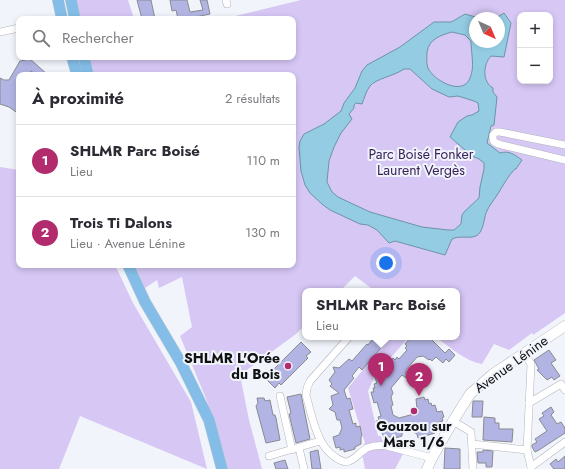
<!DOCTYPE html>
<html lang="fr">
<meta charset="utf-8">
<style>
body{margin:0;font-family:Jost,sans-serif;background:#f7f7f7;color:#2b2b33}
.controls{position:absolute;right:12px;top:12px;display:grid;overflow:hidden;border-radius:8px;box-shadow:0 2px 6px #0003}
.controls button{width:36px;height:36px;display:grid;place-items:center;padding:0;border:0;border-bottom:1px solid #e1e1e2;background:#fff;color:#2b2b33;font:20px sans-serif}
.compass{position:absolute;left:469px;top:12px;width:36px;height:36px;border-radius:50%;background:#fff;box-shadow:0 2px 6px #0003;rotate:136deg}
.you{position:absolute;left:386px;top:263px;width:14px;height:14px;margin:-10px;border:3px solid #fff;border-radius:50%;background:#1a73e8;box-shadow:0 0 0 6px #1a73e833}
.badge{display:grid;place-items:center;width:26px;height:26px;border-radius:50%;background:#b22b6c;color:#fff;font-size:13px;font-weight:700}
.pin{position:absolute;translate:-50% -33px;filter:drop-shadow(0 1px 2px #0008)}
.pin::after{content:'';position:absolute;top:21px;width:14px;height:12px;background:inherit;clip-path:polygon(0 0,100% 0,50% 100%)}
.popup{position:absolute;left:302px;top:288px;width:158px;height:52px;box-sizing:border-box;display:grid;place-content:center;border-radius:8px;background:#fff;filter:drop-shadow(0 1px 3px #0005);font-size:13px;white-space:nowrap;color:#7c7c81}
.popup b{font-size:15px;color:#2b2b33}
.popup::after{content:'';position:absolute;left:50%;top:100%;margin-left:-8px;border:8px solid transparent;border-top-color:#fff}
.list{margin:0;padding:0;list-style:none}
h2{display:flex;justify-content:space-between;align-items:center;height:52px;margin:0;padding:0 16px;font-size:17px}
h2 small{font-size:13px;font-weight:400;color:#7c7c81}
.list li{display:grid;grid-template-columns:26px 1fr auto;gap:12px;align-items:center;box-sizing:border-box;height:72px;padding:0 16px;border-top:1px solid #e1e1e2}
.list b{display:block;font-size:15px;white-space:nowrap}
.list p{margin:0;font-size:13px;white-space:nowrap;color:#7c7c81}
.list em{font-size:13px;font-style:normal;color:#7c7c81}
.icon{flex:none;width:22px;height:22px;fill:none;stroke:currentColor;stroke-width:2;stroke-linecap:round;stroke-linejoin:round}
.map{position:relative;flex:none;width:565px;height:469px;overflow:hidden}
.search{position:absolute;background:#fff;box-shadow:0 2px 6px #0003;left:16px;top:16px;width:280px;height:44px;display:flex;align-items:center;gap:10px;box-sizing:border-box;padding:0 14px;border-radius:8px;color:#7c7c81;font-size:15px}
.panel{position:absolute;background:#fff;box-shadow:0 2px 6px #0003;left:16px;top:72px;width:280px;height:196px;border-radius:8px}
.map>svg:first-child{display:block}
.green{fill:#d6c7f5;fill-rule:evenodd}
.water{fill:#94cce3;stroke:#6c94a5;fill-rule:evenodd}
.building{fill:#b2b5e3;stroke:#898a90}
.lines{fill:none;stroke-linecap:round;stroke-linejoin:round}
.street-casing{stroke:#b2b5bb;stroke-width:8}
.secondary-casing{stroke:#b2b5bb;stroke-width:11}
.primary-casing{stroke:#cfcfd0;stroke-width:12}
.street{stroke:#fff;stroke-width:7}
.secondary{stroke:#fff;stroke-width:10}
.primary{stroke:#84bee8;stroke-width:11}
.poi-dot{fill:#b22b6c;stroke:#f1f4fb;stroke-width:1.5}
.labels{text-anchor:middle;dominant-baseline:central;stroke-width:4;stroke-linejoin:round;paint-order:stroke}
.park-label{font-size:14px;fill:#392259;stroke:#f1f4fb}
.poi-label{font-size:14px;font-weight:bold;fill:#101113;stroke:#f1f4fb;text-anchor:end}
.street-label{font-size:14px;fill:#101113;stroke:#f1f4fb}
</style>
<div class="map">
<svg width="565" height="469" viewBox="0 0 565 469">
<rect width="100%" height="100%" fill="#f1f4fb"/>
<!-- green -->
<g class="green">
<path d="M75,0H128L134,19H79Z"/>
<path d="M301,0H565V313L533,335L532,333L509,350L494,344L482,364C465,361 450,347 436,337H457V291H375L355,276L340,291H305V325L296,334L240,375L249,420L262,469H226L207,401L180,336L192,327L182,277L159,288L157,280L145,288L134,265H293V75H92L88,57H293V19H223ZM520,15H550V81H520ZM475,18H499V42H475Z"/>
<path d="M0,167L19,170V265H115L133,303L191,402L207,469L80,416L59,469H0Z"/>
<path d="M390,337H409L376,374L368,391L378,436H381L382,440L404,445L403,454L395,469H365L361,448L365,443L348,388Z"/>
</g>
<!-- water -->
<path class="water" d="M504,13L511,23L504,57L491,56C483,64 482,82 493,88V92L497,97L494,125L491,126L487,143L500,153C509,150 515,155 522,160L516,169H515C508,176 504,184 499,192C495,199 489,205 486,213C484,219 483,233 476,236C468,239 460,235 452,239L445,255L395,241L389,243L377,230L368,225L360,224L330,210L322,204L310,193L305,185L301,171L299,147L300,141L304,134L324,124L341,111L344,103L355,88L362,71L367,65L400,47L434,22H451L455,20L465,14L479,18H475V42H499V18H496ZM452,32L465,35L471,41C471,53 475,67 470,78C463,97 433,80 428,68C426,63 427,57 427,52C429,39 441,35 452,32ZM404,69H410L432,89L449,97L458,96L474,101L478,103L479,111L472,115L467,116L458,122L450,137L472,156L479,159L484,163V169L480,187L479,198L464,212L462,215L461,224L454,230H448L422,227L370,212L338,197L332,192L327,182L329,161L334,147L341,133L352,119L349,114L354,108V105L356,103L362,104C364,99 366,91 370,86C375,79 394,76 404,69Z"/>
<!-- building -->
<g class="building">
<path d="M137,0H151L155,19H142Z"/>
<path d="M170,0H187L190,12L203,10L200,0H207L210,14L186,19H178L176,10L172,11Z"/>
<path d="M30,59L48,75H37L31,71L28,75H19V114L9,107L0,104V78L4,80H9L20,61Z"/>
<path d="M374,337H390L362,370L359,367L352,376L354,378L344,390L347,399L350,398L353,409L349,410L353,424L356,423V427L360,426L362,436L361,437V444L355,447V449L344,452V449L340,450V447L336,448L333,437L339,435L342,428L340,420H337L335,412L329,409L333,405L331,396L339,393L330,386L332,384L329,380L335,372L333,367L339,368L349,359L352,361L367,344L368,345Z"/>
<path d="M411,337H429L445,353L449,349L455,355L449,362L446,359L443,363L436,357L432,361L430,359L429,360L423,356L417,357L406,370V378L402,375L391,388L393,393L391,397L393,405L391,406L393,415L399,418L414,414L417,409L416,399L424,397L425,400L428,399L429,404L431,403L432,406L435,405L437,412L442,411L444,417L442,418L443,421L436,423L438,430L435,431V433L418,438L417,434L410,430L402,433V436L392,439L391,437H384L381,431H379L376,421L379,420L378,417L381,416L377,402L374,403L371,392H374L373,388H375L374,384L377,383L375,378L377,374L392,371L386,366L393,358L395,360L397,357L399,359L407,350L405,348L407,346L405,344Z"/>
<path d="M301,342L311,352L306,356L308,358L281,385L279,383L275,388L265,378Z"/>
<path d="M549,350L556,360L551,363L560,376L554,380L552,377L547,380L537,370L539,369L534,360Z"/>
<path d="M301,394L310,439L296,443L289,414L291,413L287,397Z"/>
<path d="M257,398H264L265,401L270,400L273,415H275L276,418L280,440L266,443L256,406L258,403Z"/>
<path d="M473,401H483L482,417H472Z"/>
<path d="M551,407L554,412L551,415L557,424L561,422L565,428V433L539,450L535,452L532,447V445L537,442L535,439L547,431L539,419L544,416L542,413Z"/>
<path d="M484,417L495,418V423H499V429H513L512,442L483,440Z"/>
<path d="M445,448L460,449V469H444Z"/>
<path d="M318,450L321,469H312L310,452Z"/>
<path d="M483,450L493,451L492,467H486V463H478L477,452H483Z"/>
<path d="M565,456V469H554L550,464L556,459L558,462Z"/>
<path d="M285,460L288,469H276L274,463Z"/>
</g>
<g class="lines">
<defs>
<g id="street">
<path d="M226,0L227,4"/>
<path d="M0,32L19,28"/>
<path d="M565,145L500,132H496L493,135C492,142 495,143 502,145L565,160"/>
<path d="M349,337L310,381L307,388L306,395C313,419 317,453 345,462C354,462 359,452 367,448C374,445 380,445 387,446L432,458"/>
<path d="M524,353L531,364L527,450L531,467"/>
<path d="M280,396L292,450"/>
<path d="M529,403L561,384L565,390"/>
<path d="M453,421L471,432L473,469"/>
<path d="M472,444L527,450"/>
<path d="M299,448L304,469"/>
<path d="M269,456L320,441"/>
<path d="M531,469V467L565,442"/>
</g>
<path id="secondary" d="M427,469L432,458L453,421L470,394L493,374L565,326"/>
<g id="primary">
<path d="M58,0L62,19"/>
<path d="M71,0L75,19"/>
<path d="M72,57L77,75"/>
<path d="M84,57L88,75"/>
<path d="M128,265L145,302L181,363L209,420L222,469"/>
</g>
</defs>
<!-- street casing -->
<use href="#street" class="street-casing"/>
<!-- secondary casing -->
<use href="#secondary" class="secondary-casing"/>
<!-- primary casing -->
<use href="#primary" class="primary-casing"/>
<!-- street -->
<use href="#street" class="street"/>
<!-- secondary -->
<use href="#secondary" class="secondary"/>
<!-- primary -->
<use href="#primary" class="primary"/>
</g>
<!-- markers -->
<g class="poi-dot">
<circle cx="288" cy="366" r="4"/>
<circle cx="414" cy="411" r="4"/>
</g>
<g class="labels">
<!-- park labels -->
<g class="park-label">
<text x="421" y="154">Parc Boisé Fonker<tspan x="421" dy="16">Laurent Vergès</tspan></text>
</g>
<!-- poi labels -->
<g class="poi-label">
<text x="280" y="358">SHLMR L'Orée<tspan x="280" dy="16">du Bois</tspan></text>
<text x="414" y="426" text-anchor="middle">Gouzou sur<tspan x="414" dy="16">Mars 1/6</tspan></text>
</g>
<!-- street labels -->
<g class="street-label">
<text transform="translate(511 364) rotate(-36)">Avenue Lénine</text>
</g>
</g>
</svg>
<div class="controls">
<button>+</button>
<button>−</button>
</div>
<svg class="compass" viewBox="-18 -18 36 36"><path d="M0-13l5 13h-10z" fill="#e53935"/><path d="M0 13l5-13h-10z" fill="#7c7c81"/></svg>
<div class="you"></div>
<div class="pin badge" style="left:381px;top:386px">1</div>
<div class="popup"><b>SHLMR Parc Boisé</b>Lieu</div>
<div class="pin badge" style="left:419px;top:396px">2</div>
<div class="search"><svg class="icon" aria-label="search" viewBox="0 0 24 24"><circle cx="10" cy="10" r="6"/><path d="M15 15l6 6"/></svg>Rechercher</div>
<section class="panel">
<h2>À proximité<small>2 résultats</small></h2>
<ul class="list">
<li><span class="badge">1</span><div><b>SHLMR Parc Boisé</b><p>Lieu</p></div><em>110 m</em></li>
<li><span class="badge">2</span><div><b>Trois Ti Dalons</b><p>Lieu · Avenue Lénine</p></div><em>130 m</em></li>
</ul>
</section>
</div>
